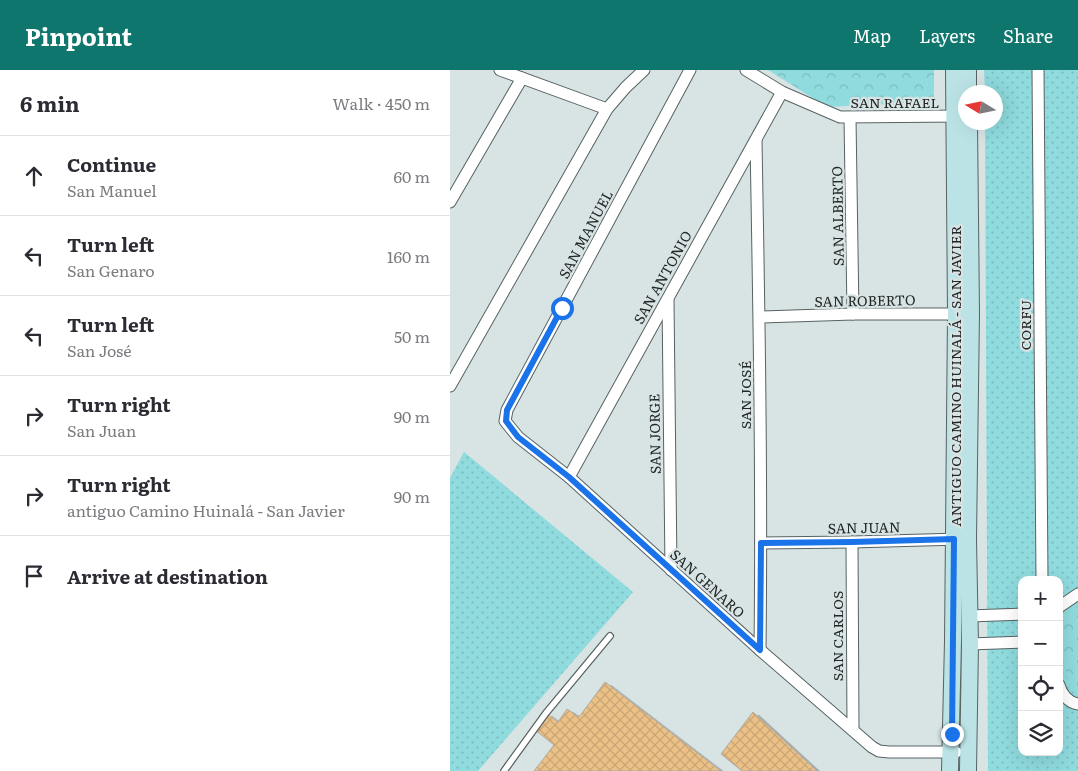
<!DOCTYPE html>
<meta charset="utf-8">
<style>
body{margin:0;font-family:Literata,serif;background:#f7f7f7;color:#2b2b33}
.controls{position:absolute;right:15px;bottom:15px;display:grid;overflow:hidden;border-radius:10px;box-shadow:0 5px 20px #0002}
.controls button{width:45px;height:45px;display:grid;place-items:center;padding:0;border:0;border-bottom:1px solid #e1e1e2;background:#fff;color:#2b2b33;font:25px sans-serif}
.compass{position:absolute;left:508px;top:15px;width:45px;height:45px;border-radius:50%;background:#fff;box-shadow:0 5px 20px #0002;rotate:280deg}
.stop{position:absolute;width:15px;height:15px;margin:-11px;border:4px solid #1a73e8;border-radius:50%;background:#fff}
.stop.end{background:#1a73e8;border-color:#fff;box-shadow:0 1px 5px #0008}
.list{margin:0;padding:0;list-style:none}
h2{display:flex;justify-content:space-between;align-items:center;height:65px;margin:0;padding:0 20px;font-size:21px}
h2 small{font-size:16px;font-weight:400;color:#7c7c81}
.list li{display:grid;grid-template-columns:32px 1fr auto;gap:15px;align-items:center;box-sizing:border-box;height:80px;padding:0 20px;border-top:1px solid #e1e1e2}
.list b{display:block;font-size:19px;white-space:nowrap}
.list p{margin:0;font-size:16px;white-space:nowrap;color:#7c7c81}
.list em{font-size:16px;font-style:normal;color:#7c7c81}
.icon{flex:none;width:28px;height:28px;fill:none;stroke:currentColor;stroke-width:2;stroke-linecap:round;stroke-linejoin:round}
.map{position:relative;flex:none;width:628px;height:701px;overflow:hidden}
header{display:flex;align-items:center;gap:30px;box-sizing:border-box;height:70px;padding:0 25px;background:#0f766e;color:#fff}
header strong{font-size:24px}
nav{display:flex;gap:28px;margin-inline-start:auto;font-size:18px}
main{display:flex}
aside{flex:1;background:#fff}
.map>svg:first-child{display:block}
.grass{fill:url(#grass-dots);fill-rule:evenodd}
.park{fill:url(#park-crowns)}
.building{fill:url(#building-cross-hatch);stroke:#b0aaa3;filter:url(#shadow)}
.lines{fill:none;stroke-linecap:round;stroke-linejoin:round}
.lane-casing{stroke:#586262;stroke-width:8}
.street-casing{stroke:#586262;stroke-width:13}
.secondary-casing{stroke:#586262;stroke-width:18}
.lane{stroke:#fff;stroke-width:5.5}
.street{stroke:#fff;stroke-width:11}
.secondary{stroke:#bbe3e5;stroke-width:16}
.route{stroke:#1a73e8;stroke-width:6}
.labels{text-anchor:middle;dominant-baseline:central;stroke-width:4.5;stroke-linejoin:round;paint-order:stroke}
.street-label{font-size:14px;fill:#232727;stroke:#d8e3e3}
</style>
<header>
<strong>Pinpoint</strong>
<nav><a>Map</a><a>Layers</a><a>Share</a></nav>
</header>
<main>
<aside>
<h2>6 min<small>Walk · 450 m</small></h2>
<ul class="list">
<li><svg class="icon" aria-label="ahead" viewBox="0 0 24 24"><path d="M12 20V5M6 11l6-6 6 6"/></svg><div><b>Continue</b><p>San Manuel</p></div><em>60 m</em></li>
<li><svg class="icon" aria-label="left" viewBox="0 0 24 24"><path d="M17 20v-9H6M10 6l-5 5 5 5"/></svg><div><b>Turn left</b><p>San Genaro</p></div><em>160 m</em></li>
<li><svg class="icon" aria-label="left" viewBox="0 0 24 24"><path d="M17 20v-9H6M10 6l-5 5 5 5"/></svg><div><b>Turn left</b><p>San José</p></div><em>50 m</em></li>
<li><svg class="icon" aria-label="right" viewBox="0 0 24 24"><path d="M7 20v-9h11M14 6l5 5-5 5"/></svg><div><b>Turn right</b><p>San Juan</p></div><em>90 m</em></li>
<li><svg class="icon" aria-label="right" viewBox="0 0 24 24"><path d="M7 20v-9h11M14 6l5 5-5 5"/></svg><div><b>Turn right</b><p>antiguo Camino Huinalá - San Javier</p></div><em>90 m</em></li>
<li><svg class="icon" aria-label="arrive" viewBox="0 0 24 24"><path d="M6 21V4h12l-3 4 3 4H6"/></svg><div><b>Arrive at destination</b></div></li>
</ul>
</aside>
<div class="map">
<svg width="628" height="701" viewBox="0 0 628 701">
<defs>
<pattern id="grass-dots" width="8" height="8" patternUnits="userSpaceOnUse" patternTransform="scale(1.25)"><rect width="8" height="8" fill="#8fdbde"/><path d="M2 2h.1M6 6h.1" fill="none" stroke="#7bbcbe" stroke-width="1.8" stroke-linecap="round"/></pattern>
<pattern id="park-crowns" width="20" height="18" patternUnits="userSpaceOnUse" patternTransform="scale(1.25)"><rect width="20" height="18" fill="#8fdbde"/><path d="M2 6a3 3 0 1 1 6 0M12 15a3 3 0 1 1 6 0" fill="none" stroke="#7bbcbe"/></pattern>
<pattern id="building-cross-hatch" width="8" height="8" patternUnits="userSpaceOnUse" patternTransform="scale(1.25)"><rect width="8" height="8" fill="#ecc188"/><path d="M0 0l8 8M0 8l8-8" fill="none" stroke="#caa675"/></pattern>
<filter id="shadow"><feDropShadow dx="5.5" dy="3" stdDeviation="0" flood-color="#0004"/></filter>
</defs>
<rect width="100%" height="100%" fill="#d8e3e3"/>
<!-- grass -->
<g class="grass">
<path d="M534,0H628V701H538L535,53L546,52V22H535ZM572,510H609V682H572Z"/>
<path d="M14,382L183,522L28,701H0V408Z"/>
</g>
<!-- park -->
<g class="park">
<path d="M318,0H484V32L377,37Z"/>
<path d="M628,537V623L619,617L609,565V549Z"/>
</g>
<!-- building -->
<g class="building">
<path d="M155,612L271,701H84L104,675L84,659L96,643L108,652L117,639L129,647Z"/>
<path d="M303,642L367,701H292L271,684Z"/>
</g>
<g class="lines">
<defs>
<path id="lane" d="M54,701L96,643L160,566"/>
<g id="street">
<path d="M50,0L157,39"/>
<path d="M240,0L57,340L55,351L68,367L119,407L310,580L422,677L429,681L439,682H506"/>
<path d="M296,0L332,22L390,47L511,46"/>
<path d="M588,0L592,510"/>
<path d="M400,48L403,244"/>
<path d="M306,70C309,240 312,410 310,580"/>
<path d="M0,132L72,8"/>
<path d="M218,230L221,500"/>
<path d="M310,247L403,244H513"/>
<path d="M0,316L157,39L176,17L194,0"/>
<path d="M119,407L332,22"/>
<path d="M402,472L403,660"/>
<path d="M311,473L402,472L510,469"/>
<path d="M609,537L628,524"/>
<path d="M519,546L572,544"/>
<path d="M520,574L572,572"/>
<path d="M609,615C611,624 619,633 628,634"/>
</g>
<g id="secondary">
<path d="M518,0V22"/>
<path d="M500,701L503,571L506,244L504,0"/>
<path d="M518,701L520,574L518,469L521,243L519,52"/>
</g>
</defs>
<!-- lane casing -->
<use href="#lane" class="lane-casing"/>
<!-- street casing -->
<use href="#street" class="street-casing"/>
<!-- secondary casing -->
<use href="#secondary" class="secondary-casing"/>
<!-- lane -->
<use href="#lane" class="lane"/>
<!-- street -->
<use href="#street" class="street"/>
<!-- secondary -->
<use href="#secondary" class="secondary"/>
</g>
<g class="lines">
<!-- route -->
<path class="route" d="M112,238L57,340L56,351L68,367L119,407L310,580L311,473L402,472L504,469L502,664"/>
</g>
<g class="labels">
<!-- street labels -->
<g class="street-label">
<text x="445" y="32">SAN RAFAEL</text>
<text transform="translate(387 146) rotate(-91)">SAN ALBERTO</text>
<text transform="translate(135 164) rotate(-62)">SAN MANUEL</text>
<text transform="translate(212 207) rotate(-61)">SAN ANTONIO</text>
<text transform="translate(415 230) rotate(-1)">SAN ROBERTO</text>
<text transform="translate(575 255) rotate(-90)">CORFU</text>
<text transform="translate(505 306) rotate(-90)">ANTIGUO CAMINO HUINALÁ - SAN JAVIER</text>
<text transform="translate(295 325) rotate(-90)">SAN JOSÉ</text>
<text transform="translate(204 364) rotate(-91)">SAN JORGE</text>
<text transform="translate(414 457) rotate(-1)">SAN JUAN</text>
<text transform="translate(258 513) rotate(42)">SAN GENARO</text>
<text transform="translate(387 566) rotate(-90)">SAN CARLOS</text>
</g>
</g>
</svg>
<div class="controls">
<button>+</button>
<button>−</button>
<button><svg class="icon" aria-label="locate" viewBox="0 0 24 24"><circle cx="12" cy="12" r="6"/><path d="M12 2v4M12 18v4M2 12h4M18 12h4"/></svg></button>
<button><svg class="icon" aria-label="layers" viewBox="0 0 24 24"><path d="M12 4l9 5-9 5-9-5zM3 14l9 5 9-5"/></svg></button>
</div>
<svg class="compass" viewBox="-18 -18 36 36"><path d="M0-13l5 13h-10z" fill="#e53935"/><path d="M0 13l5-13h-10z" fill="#7c7c81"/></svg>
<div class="stop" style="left:112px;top:238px"></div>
<div class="stop end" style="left:502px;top:664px"></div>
</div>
</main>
